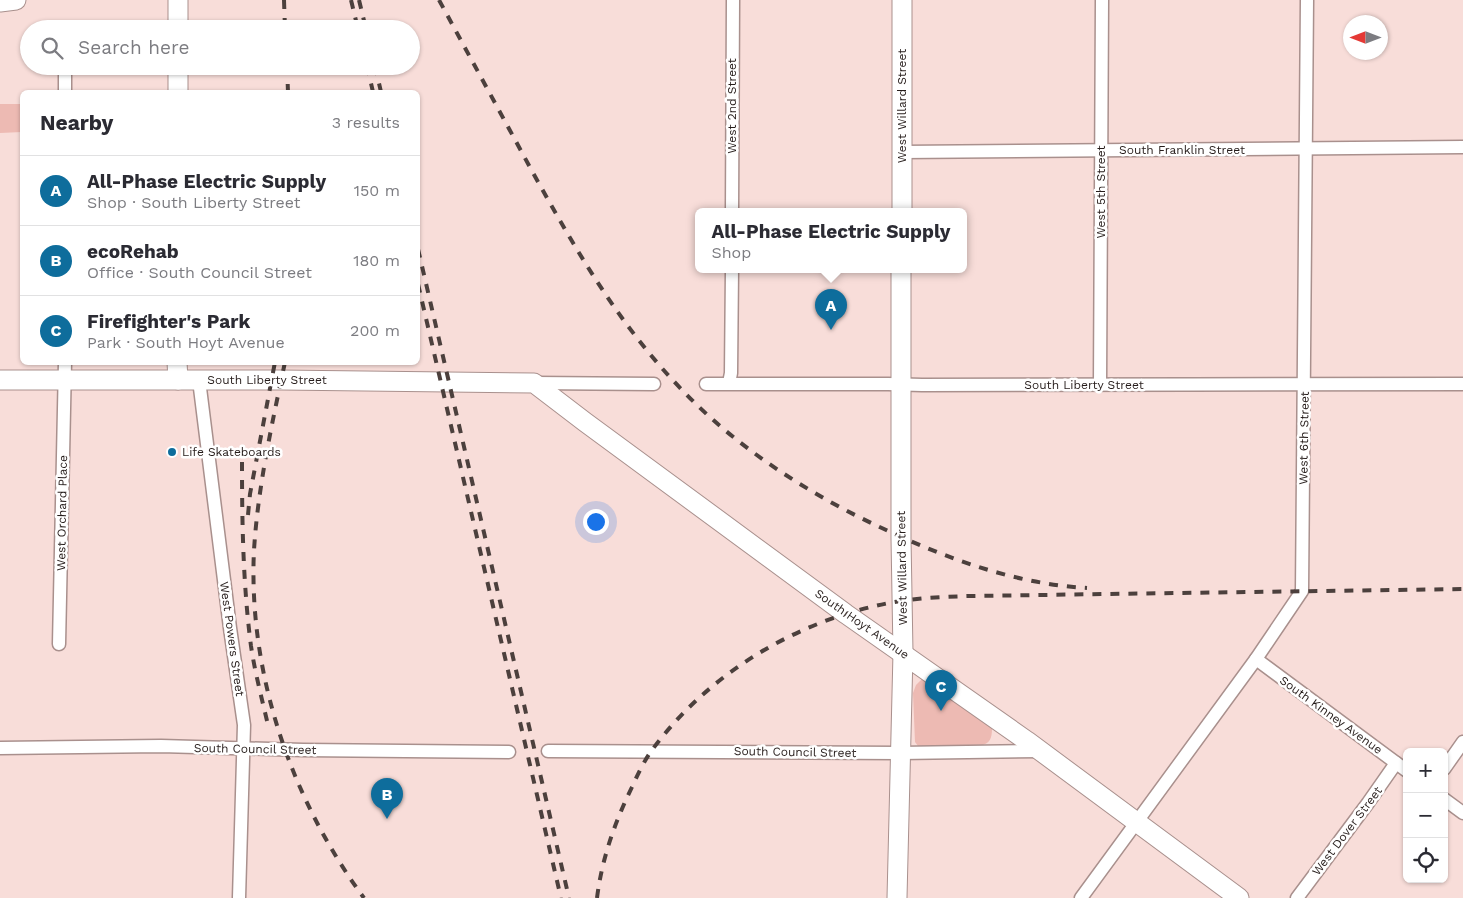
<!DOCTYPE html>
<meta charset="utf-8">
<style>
body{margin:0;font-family:"Work Sans",sans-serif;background:#f2f2f3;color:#2b2b33}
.controls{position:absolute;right:15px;bottom:15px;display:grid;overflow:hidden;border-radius:8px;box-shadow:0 1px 4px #0004}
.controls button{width:45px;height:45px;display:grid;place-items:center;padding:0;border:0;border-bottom:1px solid #e1e1e2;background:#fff;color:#2b2b33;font:25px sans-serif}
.compass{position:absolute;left:1343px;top:15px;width:45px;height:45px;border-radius:50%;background:#fff;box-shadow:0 1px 4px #0004;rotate:270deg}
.you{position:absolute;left:595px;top:521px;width:18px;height:18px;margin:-12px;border:4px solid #fff;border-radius:50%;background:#1a73e8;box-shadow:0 0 0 8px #1a73e833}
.badge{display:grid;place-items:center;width:32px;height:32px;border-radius:50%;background:#0e6d9c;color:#fff;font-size:16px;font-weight:700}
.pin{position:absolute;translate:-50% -41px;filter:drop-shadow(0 1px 2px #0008)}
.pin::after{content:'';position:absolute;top:26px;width:18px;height:15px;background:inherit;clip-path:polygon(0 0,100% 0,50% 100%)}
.popup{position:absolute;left:695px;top:208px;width:272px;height:65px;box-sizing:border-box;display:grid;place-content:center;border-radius:8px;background:#fff;filter:drop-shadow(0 1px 4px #0005);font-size:16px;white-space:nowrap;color:#7c7c81}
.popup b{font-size:19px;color:#2b2b33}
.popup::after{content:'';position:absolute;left:50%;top:100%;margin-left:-10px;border:10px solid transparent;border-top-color:#fff}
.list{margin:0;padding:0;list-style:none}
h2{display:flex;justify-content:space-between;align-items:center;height:65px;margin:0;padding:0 20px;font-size:21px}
h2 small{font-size:16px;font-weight:400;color:#7c7c81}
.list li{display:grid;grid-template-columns:32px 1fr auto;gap:15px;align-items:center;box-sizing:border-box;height:70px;padding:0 20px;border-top:1px solid #e1e1e2}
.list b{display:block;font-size:19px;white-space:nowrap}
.list p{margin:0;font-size:16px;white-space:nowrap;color:#7c7c81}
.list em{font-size:16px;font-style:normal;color:#7c7c81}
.icon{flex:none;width:28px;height:28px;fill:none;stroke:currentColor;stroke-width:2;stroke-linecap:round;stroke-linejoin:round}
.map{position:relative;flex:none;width:1463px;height:898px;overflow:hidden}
.search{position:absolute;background:#fff;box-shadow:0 1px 4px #0004;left:20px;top:20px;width:400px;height:55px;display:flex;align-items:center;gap:12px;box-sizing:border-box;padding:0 18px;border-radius:28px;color:#7c7c81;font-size:19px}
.panel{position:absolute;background:#fff;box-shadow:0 1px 4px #0004;left:20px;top:90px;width:400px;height:275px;border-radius:8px}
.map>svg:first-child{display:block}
.green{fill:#edbab3}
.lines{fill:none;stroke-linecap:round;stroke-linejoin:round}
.street-casing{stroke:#a9908d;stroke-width:15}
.secondary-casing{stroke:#a9908d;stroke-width:21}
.street{stroke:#fff;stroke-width:12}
.secondary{stroke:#fff;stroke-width:19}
.rail{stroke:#4c403d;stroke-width:4;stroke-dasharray:9 9;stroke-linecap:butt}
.poi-dot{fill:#0e6d9c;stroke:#fff;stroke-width:2}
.labels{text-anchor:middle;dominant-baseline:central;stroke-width:5;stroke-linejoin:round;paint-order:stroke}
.street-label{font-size:12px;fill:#251c1a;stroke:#fff}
.poi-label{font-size:12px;fill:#251c1a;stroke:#fff;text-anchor:start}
</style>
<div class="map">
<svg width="1463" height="898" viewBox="0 0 1463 898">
<rect width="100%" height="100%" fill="#f8ddd9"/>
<!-- green -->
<g class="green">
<path d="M0,104H22V132L0,133Z"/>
<path d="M922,679L929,680L992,728C992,739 990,743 980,746H918L915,742L913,693L916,685Z"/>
</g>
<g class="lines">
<defs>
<g id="street">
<path d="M65,74V92"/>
<path d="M902,152L1463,147"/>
<path d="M732,211L733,0"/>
<path d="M199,380L230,628L244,725L239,898"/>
<path d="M534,383L654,384"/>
<path d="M729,383L731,373L732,269"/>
<path d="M706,384H888L922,385C1102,385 1283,384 1463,384"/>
<path d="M1100,385L1102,0"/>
<path d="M59,644L65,362"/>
<path d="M1256,659L1407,771"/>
<path d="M0,748L161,746L303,750L509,752"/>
<path d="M548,751L900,753L1041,751"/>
<path d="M1444,769L1463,742"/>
<path d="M1444,799L1463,813"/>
<path d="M1081,898L1256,659L1302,591L1307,0"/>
<path d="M1297,898L1368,803L1396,763"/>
</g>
<g id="secondary">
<path d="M178,0V29"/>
<path d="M0,2L16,0"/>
<path d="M178,92V66"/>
<path d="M902,211V0"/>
<path d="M177,362L178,380"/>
<path d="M0,380H281L534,383L585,422L846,614L1027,741L1239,898"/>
<path d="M897,898L903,653L901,538V269"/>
</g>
</defs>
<!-- street casing -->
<use href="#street" class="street-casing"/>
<!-- secondary casing -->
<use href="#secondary" class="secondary-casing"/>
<!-- street -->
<use href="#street" class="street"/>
<!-- secondary -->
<use href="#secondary" class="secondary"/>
<!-- rail -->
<g class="rail">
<path d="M284,0L285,29"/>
<path d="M351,0L358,29"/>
<path d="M359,0L366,29"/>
<path d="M439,0C470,57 501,114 532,171C577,252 620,327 686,394C740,450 814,497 884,529C948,559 1016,584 1087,588"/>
<path d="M287,66L288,92"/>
<path d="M367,66L373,92"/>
<path d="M375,66L381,92"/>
<path d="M418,249L569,898"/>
<path d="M418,284L561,898"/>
<path d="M285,362C272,424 258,486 254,550C248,673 291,799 364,898"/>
<path d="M242,462C242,523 243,585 251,646C255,673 262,699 268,725"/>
<path d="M248,515L250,494L275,362"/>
<path d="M597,898C602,858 615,822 632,787C638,774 644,761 652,750C709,673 796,621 889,603C915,598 942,597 968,596L1463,589"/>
</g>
</g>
<!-- markers -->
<circle class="poi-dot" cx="172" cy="452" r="5"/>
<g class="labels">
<!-- street labels -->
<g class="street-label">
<text transform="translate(732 106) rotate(-90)">West 2nd Street</text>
<text transform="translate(902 106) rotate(-90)">West Willard Street</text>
<text x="1182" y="150">South Franklin Street</text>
<text transform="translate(1101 192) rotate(-90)">West 5th Street</text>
<text x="267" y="380">South Liberty Street</text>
<text x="1084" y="385">South Liberty Street</text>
<text transform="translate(1304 438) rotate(-89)">West 6th Street</text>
<text transform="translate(62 513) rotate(-89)">West Orchard Place</text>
<text transform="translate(902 568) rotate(-91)">West Willard Street</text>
<text transform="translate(862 624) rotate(35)">South Hoyt Avenue</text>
<text transform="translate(232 639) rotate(82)">West Powers Street</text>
<text transform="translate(1331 715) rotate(36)">South Kinney Avenue</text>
<text transform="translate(255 749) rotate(1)">South Council Street</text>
<text transform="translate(795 752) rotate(1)">South Council Street</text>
<text transform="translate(1347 831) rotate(-53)">West Dover Street</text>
</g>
<!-- poi labels -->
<g class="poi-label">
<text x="182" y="452">Life Skateboards</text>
</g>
</g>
</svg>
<div class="controls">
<button>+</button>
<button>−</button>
<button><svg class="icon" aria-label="locate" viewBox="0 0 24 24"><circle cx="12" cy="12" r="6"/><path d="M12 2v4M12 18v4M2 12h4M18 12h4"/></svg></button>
</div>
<svg class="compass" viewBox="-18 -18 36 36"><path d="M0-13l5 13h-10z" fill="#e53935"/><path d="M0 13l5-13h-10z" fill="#7c7c81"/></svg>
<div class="you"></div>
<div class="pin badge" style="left:831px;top:330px">A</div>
<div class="popup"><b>All-Phase Electric Supply</b>Shop</div>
<div class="pin badge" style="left:387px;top:819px">B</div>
<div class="pin badge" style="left:941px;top:711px">C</div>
<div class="search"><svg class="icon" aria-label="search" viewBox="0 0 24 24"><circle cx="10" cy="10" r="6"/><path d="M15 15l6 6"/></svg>Search here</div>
<section class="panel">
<h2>Nearby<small>3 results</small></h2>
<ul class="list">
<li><span class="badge">A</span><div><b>All-Phase Electric Supply</b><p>Shop · South Liberty Street</p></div><em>150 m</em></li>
<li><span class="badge">B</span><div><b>ecoRehab</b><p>Office · South Council Street</p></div><em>180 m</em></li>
<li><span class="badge">C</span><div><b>Firefighter's Park</b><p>Park · South Hoyt Avenue</p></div><em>200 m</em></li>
</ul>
</section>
</div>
